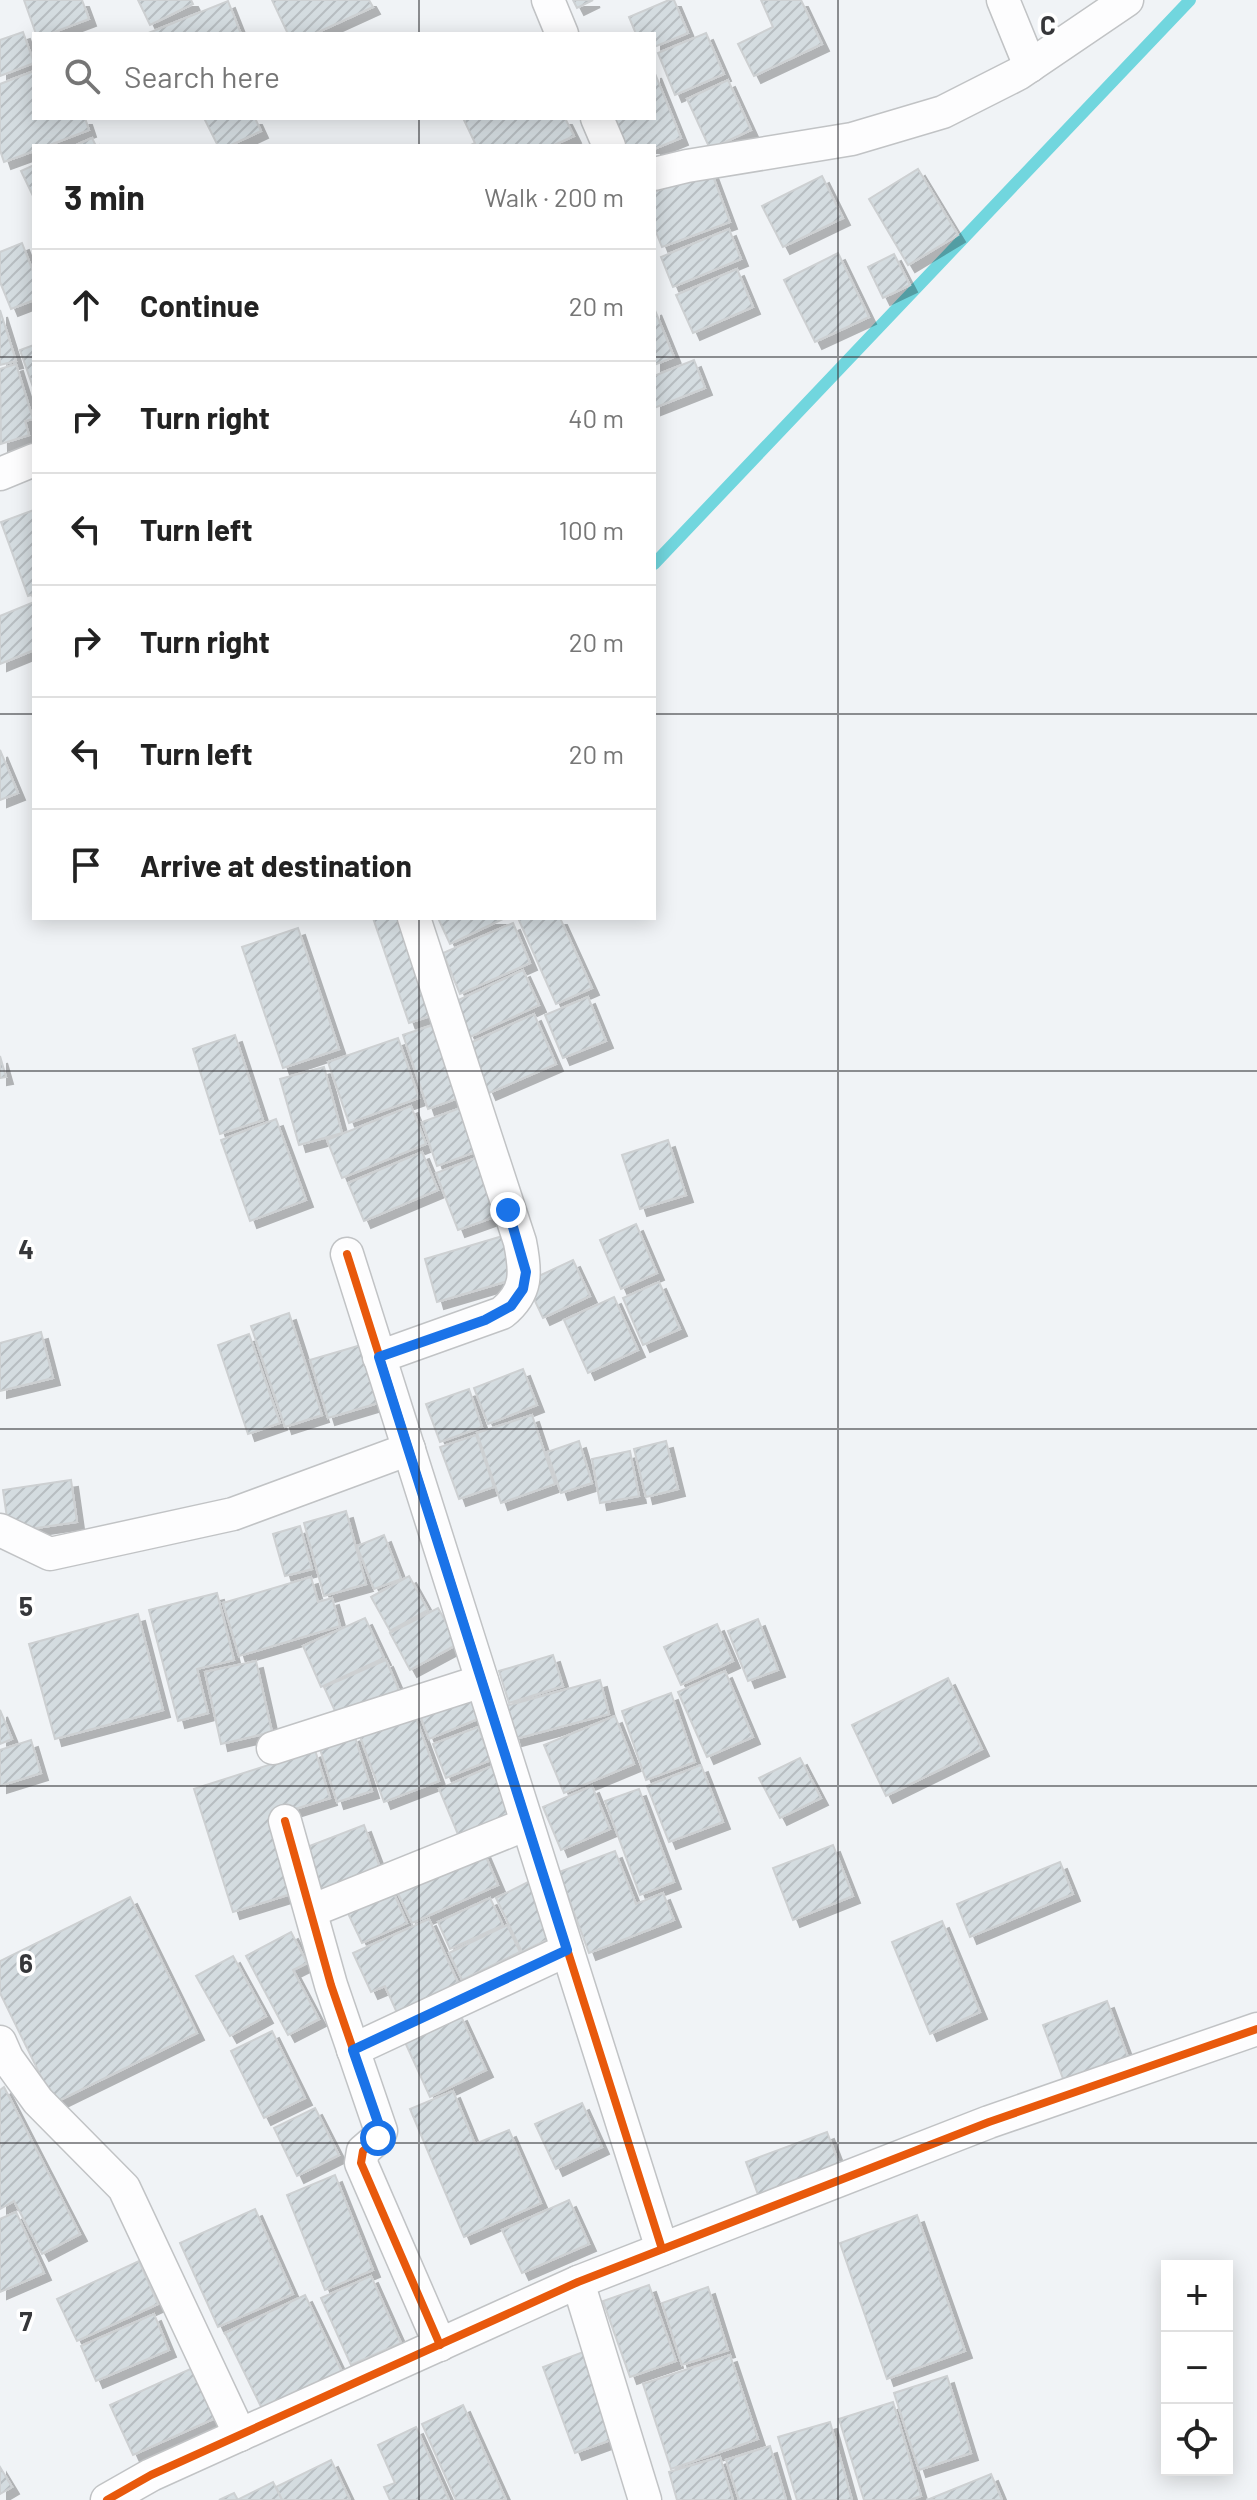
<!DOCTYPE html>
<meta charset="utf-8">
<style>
body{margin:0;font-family:Barlow,sans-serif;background:#f6f6f6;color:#222}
.controls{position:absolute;right:24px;bottom:24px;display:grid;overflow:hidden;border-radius:0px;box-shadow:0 4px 20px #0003}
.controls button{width:72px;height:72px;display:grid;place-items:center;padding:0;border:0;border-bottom:2px solid #e0e0e0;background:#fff;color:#222;font:40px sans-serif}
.stop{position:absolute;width:24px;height:24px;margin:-18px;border:6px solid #1a73e8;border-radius:50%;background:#fff}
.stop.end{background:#1a73e8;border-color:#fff;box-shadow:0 2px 8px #0008}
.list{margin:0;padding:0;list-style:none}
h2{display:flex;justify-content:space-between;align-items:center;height:104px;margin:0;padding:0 32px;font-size:34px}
h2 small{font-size:26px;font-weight:400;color:#767676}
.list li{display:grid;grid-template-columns:52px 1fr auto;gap:24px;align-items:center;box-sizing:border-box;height:112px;padding:0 32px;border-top:2px solid #e0e0e0}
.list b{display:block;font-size:30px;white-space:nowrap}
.list em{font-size:26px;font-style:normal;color:#767676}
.icon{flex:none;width:44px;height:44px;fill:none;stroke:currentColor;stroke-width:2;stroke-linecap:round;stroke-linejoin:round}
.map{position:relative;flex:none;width:1257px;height:2500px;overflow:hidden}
.search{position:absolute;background:#fff;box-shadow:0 4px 20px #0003;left:32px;top:32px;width:624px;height:88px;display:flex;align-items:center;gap:20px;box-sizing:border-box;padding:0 28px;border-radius:0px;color:#767676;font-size:30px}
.panel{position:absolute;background:#fff;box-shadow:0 4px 20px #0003;left:32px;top:144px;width:624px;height:776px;border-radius:0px}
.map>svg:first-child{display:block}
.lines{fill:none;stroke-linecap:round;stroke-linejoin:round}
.stream{stroke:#71d6de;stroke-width:12}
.building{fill:url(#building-hatch);stroke:#cdd0d2;stroke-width:2;filter:url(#shadow)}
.minor-casing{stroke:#c1c3c5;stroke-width:35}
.minor{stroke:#fdfdfe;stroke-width:32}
.cycleway-casing{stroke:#fff;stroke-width:13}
.cycleway{stroke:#e8590c;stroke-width:8}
.route{stroke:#1a73e8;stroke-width:10}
.grid{fill:none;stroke:#36373a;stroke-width:2;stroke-opacity:0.55}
.grid-label{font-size:26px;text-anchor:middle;font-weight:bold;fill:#36373a;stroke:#fff;stroke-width:7;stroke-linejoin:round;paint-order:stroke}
</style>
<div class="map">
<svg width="1257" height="2500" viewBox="0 0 1257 2500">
<defs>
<pattern id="building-hatch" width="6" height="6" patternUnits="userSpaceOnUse" patternTransform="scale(2)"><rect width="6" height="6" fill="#d4dce0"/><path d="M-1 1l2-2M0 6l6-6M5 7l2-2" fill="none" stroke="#b7bdc1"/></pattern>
<filter id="shadow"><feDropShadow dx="7" dy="7" stdDeviation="0" flood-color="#0004"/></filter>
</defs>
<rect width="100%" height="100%" fill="#f0f3f6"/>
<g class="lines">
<!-- stream -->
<path class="stream" d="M654,564L1190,0"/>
</g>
<!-- building -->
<g class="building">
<path d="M24,0H82L89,19L49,34H36Z"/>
<path d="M138,0H191L193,4L150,25Z"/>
<path d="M272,0H369L373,7L314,34H288Z"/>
<path d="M573,0H593L577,8Z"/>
<path d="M669,0H674L688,33L654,47V34H636L629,17Z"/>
<path d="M761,0H801L822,44L754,76L738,44L773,27Z"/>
<path d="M228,1L241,34H146Z"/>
<path d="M23,32L34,63L0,76V40Z"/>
<path d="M706,33L724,74L675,95L658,53Z"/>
<path d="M34,71V118H85L89,130L47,146H34V151L4,162L0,150V84Z"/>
<path d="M654,71L681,138L654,149V146H626L615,118H654Z"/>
<path d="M728,80L751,130L710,149L687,99Z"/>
<path d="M204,118H255L261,131L229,146H218Z"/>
<path d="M463,118H565L574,136L552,146H469L475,143Z"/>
<path d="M92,138L96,146H74Z"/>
<path d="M34,165V198L21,171Z"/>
<path d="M918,169L958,235L908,265L869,199Z"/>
<path d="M711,171L730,222L662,247L654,227V192Z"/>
<path d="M822,176L843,218L783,247L762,206Z"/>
<path d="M729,229L741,259L673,287L661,257Z"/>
<path d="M22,243L34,274V300L11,309L0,282V252Z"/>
<path d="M838,253L869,317L815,342L784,280Z"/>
<path d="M894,254L910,285L883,298L868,267Z"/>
<path d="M737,269L753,307L693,333L676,295Z"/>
<path d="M654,308L674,357L654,365Z"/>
<path d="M0,310L16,361L0,365Z"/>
<path d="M34,345V390L20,350Z"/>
<path d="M694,360L705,388L654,408V376Z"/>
<path d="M16,364L33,419L25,421L29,435L1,444L0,369Z"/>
<path d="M34,510V594L28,596L1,522Z"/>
<path d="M34,602V650L0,664V616Z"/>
<path d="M0,750L18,793L0,800Z"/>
<path d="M373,918H411L442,1012L409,1023Z"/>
<path d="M438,918H505L450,944Z"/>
<path d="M518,918H560L592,988L556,1004Z"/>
<path d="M513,923L530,963L460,994L443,953Z"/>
<path d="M298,928L339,1049L283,1068L242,947Z"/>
<path d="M523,970L539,1005L470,1037L454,1002Z"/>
<path d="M588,997L606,1041L563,1058L545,1015Z"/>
<path d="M534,1014L556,1064L489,1093L468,1044Z"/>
<path d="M442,1022L467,1095L428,1109L403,1035Z"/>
<path d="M235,1035L263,1120L220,1134L193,1049Z"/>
<path d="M398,1038L419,1098L349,1123L328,1062Z"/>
<path d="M0,1056L6,1077L0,1078Z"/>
<path d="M324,1067L342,1133L299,1145L280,1079Z"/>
<path d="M411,1106L426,1144L342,1178L327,1140Z"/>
<path d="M463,1107L478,1151L437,1166L422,1122Z"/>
<path d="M276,1119L306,1200L250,1221L221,1140Z"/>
<path d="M668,1140L686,1195L640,1209L622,1155Z"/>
<path d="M422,1152L438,1190L364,1221L348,1183Z"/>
<path d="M481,1156L503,1214L458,1230L436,1173Z"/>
<path d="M636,1224L657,1273L621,1289L600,1240Z"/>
<path d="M506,1235L518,1278L437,1302L425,1259Z"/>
<path d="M573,1260L590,1296L543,1318L526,1282Z"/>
<path d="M659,1282L680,1329L643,1345L623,1298Z"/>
<path d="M614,1297L638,1350L588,1373L564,1320Z"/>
<path d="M289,1313L322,1415L285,1427L251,1326Z"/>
<path d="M41,1332L53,1378L0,1391V1343Z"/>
<path d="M249,1334L280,1423L248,1434L218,1345Z"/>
<path d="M361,1345L378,1403L328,1418L310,1360Z"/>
<path d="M523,1369L537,1405L488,1424L474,1388Z"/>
<path d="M469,1389L482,1427L440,1442L426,1404Z"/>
<path d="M532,1415L555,1484L501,1503L477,1433Z"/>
<path d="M476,1435L494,1487L459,1499L440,1447Z"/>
<path d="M579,1441L592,1483L561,1493L547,1452Z"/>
<path d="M666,1441L678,1489L646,1497L634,1449Z"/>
<path d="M630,1451L639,1496L600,1503L592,1459Z"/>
<path d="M71,1480L77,1522L9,1532L3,1490Z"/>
<path d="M346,1511L366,1584L324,1596L304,1523Z"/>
<path d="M300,1526L312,1569L285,1576L273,1534Z"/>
<path d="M384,1535L401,1579L374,1589L357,1546Z"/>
<path d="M409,1576L428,1610L390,1631L371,1597Z"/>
<path d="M311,1577L318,1602L332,1598L340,1626L239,1656L223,1603Z"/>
<path d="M217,1593L234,1660L197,1669L208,1713L178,1721L149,1610Z"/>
<path d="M438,1608L458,1644L410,1670L390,1633Z"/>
<path d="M138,1614L163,1710L55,1739L29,1644Z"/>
<path d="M365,1618L384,1658L321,1687L303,1646Z"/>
<path d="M758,1619L778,1670L748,1681L728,1631Z"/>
<path d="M717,1624L733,1661L681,1685L664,1647Z"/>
<path d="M553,1655L563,1686L509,1703L499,1671Z"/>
<path d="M386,1660L401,1695L340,1722L324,1687Z"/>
<path d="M256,1661L272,1732L221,1744L205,1672Z"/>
<path d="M725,1671L753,1737L707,1757L678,1692Z"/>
<path d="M948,1678L982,1749L886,1796L852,1725Z"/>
<path d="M600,1680L609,1714L515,1739L506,1706Z"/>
<path d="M671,1693L695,1762L646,1780L622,1711Z"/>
<path d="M470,1698L478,1719L429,1739L421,1718Z"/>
<path d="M0,1710L12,1739L0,1744Z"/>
<path d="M413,1710L439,1781L384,1802L358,1731Z"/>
<path d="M615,1716L634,1764L564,1793L544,1745Z"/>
<path d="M478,1727L491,1760L446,1778L433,1744Z"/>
<path d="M354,1734L372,1791L337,1802L319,1746Z"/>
<path d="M31,1740L41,1773L0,1786V1750Z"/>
<path d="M315,1750L330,1798L273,1816L297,1892L233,1912L194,1789Z"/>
<path d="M800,1758L821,1798L780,1818L759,1778Z"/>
<path d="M701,1765L723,1822L669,1842L647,1786Z"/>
<path d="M492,1766L515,1822L462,1844L439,1789Z"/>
<path d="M592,1786L610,1829L561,1850L543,1807Z"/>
<path d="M639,1789L674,1882L640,1895L605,1801Z"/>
<path d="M364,1825L382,1873L318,1898L299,1850Z"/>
<path d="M833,1845L853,1896L793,1920L773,1868Z"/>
<path d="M483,1850L498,1885L412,1923L396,1889Z"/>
<path d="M615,1851L636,1904L663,1893L674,1920L589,1953L559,1872Z"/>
<path d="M1060,1862L1073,1894L970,1937L957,1904Z"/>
<path d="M532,1880L559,1934L522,1952L496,1898Z"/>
<path d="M391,1887L407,1923L362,1943L345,1907Z"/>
<path d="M130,1897L197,2033L54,2103L0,1993V1961Z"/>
<path d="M490,1898L503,1925L450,1949L438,1922Z"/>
<path d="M429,1919L459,1985L397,2013L385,1986L371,1992L353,1953Z"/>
<path d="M942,1921L980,2012L930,2034L892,1942Z"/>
<path d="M507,1925L520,1952L462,1980L449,1953Z"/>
<path d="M291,1932L307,1963L293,1970L319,2019L288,2035L246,1956Z"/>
<path d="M233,1956L266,2016L230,2036L196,1976Z"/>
<path d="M1107,2001L1129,2060L1065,2084L1043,2025Z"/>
<path d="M460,2014L486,2070L430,2097L404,2040Z"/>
<path d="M272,2031L305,2098L264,2118L231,2051Z"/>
<path d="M4,2087L80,2234L42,2254L14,2201L0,2209V2090Z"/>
<path d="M453,2091L475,2144L509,2130L541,2203L464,2237L410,2109Z"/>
<path d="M582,2103L602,2147L556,2169L535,2124Z"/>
<path d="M315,2108L339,2155L297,2176L274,2128Z"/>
<path d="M827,2132L841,2169L760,2200L746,2162Z"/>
<path d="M335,2175L373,2270L325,2290L287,2195Z"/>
<path d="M569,2200L589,2244L522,2273L502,2230Z"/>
<path d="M255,2209L293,2294L218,2327L180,2243Z"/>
<path d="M16,2212L44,2273L0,2292V2219Z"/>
<path d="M917,2215L965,2351L887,2379L840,2243Z"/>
<path d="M139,2261L158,2304L77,2341L57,2299Z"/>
<path d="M371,2276L401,2343L351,2365L321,2298Z"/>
<path d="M649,2285L676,2361L630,2377L603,2301Z"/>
<path d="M708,2287L728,2350L682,2365L662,2303Z"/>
<path d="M305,2295L344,2376L265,2415L225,2333Z"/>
<path d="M154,2314L169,2350L96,2381L81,2346Z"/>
<path d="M586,2351L619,2437L575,2453L543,2367Z"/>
<path d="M730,2355L758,2439L671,2469L643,2384Z"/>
<path d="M197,2366L220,2416L133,2455L110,2405Z"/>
<path d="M947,2376L971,2453L919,2470L894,2393Z"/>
<path d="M893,2402L921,2496L910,2500H864L839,2419Z"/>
<path d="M463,2405L506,2500H456L422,2424Z"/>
<path d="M830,2422L852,2500H797L778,2437Z"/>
<path d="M416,2427L449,2500H390L384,2487L395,2483L378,2445Z"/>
<path d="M770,2446L786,2500H739L726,2460Z"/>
<path d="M720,2457L733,2500H677L669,2472Z"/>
<path d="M331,2460L350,2500H282L276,2487Z"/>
<path d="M0,2467L12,2487L0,2494Z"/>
<path d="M991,2474L1002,2500H927Z"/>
<path d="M273,2482L282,2500H240L239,2499Z"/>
<path d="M234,2493L238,2500H219Z"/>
</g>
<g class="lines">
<defs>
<g id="minor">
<path d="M548,0L562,34"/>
<path d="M1003,0L1030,66"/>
<path d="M597,118L609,146"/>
<path d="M654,174L687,166L852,139L943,112L1018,74L1127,0"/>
<path d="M0,474L34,460"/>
<path d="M347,1254L662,2249"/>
<path d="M379,1357L502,1313C528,1292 526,1272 520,1242L414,918"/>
<path d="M0,1530L50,1554L233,1514L409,1449"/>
<path d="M273,1748L482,1681"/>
<path d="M285,1821L331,1985L381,2131L378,2138L363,2151L361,2163L440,2345"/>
<path d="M311,1911L527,1824"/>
<path d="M0,2042L7,2058L38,2101L124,2188L240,2435"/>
<path d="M353,2050L567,1950"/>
<path d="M578,2282L645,2500"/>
<path d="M107,2500L151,2475L578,2282L989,2122L1257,2029"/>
</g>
</defs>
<!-- minor casing -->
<use href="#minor" class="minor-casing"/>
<!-- minor -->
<use href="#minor" class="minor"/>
<defs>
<g id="cycleway">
<path d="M347,1254L662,2249"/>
<path d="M285,1821L331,1985L381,2131L378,2138L363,2151L361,2163L440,2345"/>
<path d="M107,2500L151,2475L578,2282L989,2122L1257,2029"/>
</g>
</defs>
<!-- cycleway casing -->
<use href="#cycleway" class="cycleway-casing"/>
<!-- cycleway -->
<use href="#cycleway" class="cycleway"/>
</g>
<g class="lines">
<!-- route -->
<path class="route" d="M378,2138L381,2131L353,2050L567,1950L379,1357L485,1320L511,1306L523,1289L526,1272L508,1210"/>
</g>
<!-- grid -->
<path class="grid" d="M419,0V34M838,0V2500M419,118V146M0,357H34M654,357H1257M0,714H34M654,714H1257M419,918V2500M0,1071H1257M0,1429H1257M0,1786H1257M0,2143H1257"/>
<g class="grid-label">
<text x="1048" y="35">C</text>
<text x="26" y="1259">4</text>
<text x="26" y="1616">5</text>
<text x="26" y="1973">6</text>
<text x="26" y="2331">7</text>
</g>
</svg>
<div class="controls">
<button>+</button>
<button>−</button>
<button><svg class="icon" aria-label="locate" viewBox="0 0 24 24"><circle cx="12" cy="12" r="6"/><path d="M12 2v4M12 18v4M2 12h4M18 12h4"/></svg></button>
</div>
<div class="stop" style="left:378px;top:2138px"></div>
<div class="stop end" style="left:508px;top:1210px"></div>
<div class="search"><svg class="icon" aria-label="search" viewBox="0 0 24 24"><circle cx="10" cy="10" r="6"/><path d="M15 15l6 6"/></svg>Search here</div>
<section class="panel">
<h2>3 min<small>Walk · 200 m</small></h2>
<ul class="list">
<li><svg class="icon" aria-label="ahead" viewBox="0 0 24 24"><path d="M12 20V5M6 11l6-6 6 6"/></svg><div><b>Continue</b></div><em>20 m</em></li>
<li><svg class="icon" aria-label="right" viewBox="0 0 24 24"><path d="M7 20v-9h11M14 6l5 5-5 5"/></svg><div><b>Turn right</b></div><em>40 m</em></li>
<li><svg class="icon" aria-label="left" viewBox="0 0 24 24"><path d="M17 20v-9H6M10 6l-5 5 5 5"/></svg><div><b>Turn left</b></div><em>100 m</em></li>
<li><svg class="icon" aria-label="right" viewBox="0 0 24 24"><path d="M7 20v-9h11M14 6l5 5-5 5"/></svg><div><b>Turn right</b></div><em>20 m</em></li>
<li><svg class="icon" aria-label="left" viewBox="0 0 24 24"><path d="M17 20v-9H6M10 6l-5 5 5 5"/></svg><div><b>Turn left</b></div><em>20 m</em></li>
<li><svg class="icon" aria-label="arrive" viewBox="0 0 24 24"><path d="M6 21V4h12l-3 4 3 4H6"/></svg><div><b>Arrive at destination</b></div></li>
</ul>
</section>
</div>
